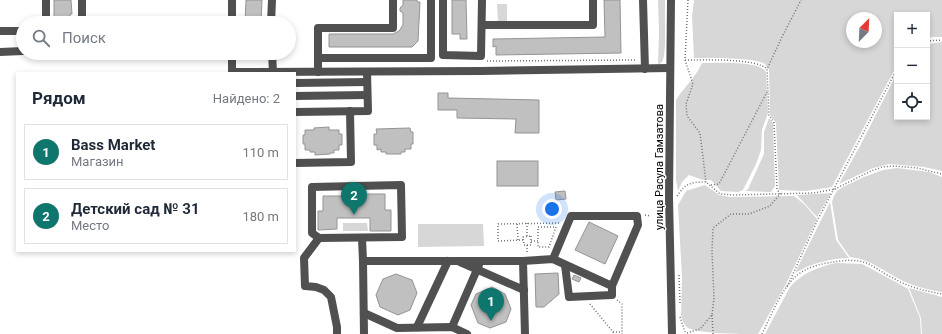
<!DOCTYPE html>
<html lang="ru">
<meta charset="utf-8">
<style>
body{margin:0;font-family:Roboto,sans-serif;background:#f6f6f7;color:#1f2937}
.controls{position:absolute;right:12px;top:12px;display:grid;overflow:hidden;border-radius:0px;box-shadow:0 2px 6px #0003}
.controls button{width:36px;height:36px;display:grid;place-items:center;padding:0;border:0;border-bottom:1px solid #e0e1e3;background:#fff;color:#1f2937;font:20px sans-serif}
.compass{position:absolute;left:846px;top:12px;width:36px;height:36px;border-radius:50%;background:#fff;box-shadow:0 2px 6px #0003;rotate:24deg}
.you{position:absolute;left:552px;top:209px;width:14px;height:14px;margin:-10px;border:3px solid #fff;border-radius:50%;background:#1a73e8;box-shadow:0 0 0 6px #1a73e833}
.badge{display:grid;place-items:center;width:26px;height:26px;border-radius:50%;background:#0f766e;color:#fff;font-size:13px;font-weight:700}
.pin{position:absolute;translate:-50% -33px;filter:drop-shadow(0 1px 2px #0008)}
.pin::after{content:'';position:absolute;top:21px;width:14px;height:12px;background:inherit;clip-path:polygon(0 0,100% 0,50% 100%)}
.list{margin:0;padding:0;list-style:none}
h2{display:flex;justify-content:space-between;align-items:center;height:52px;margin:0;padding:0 16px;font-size:17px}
h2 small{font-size:13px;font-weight:400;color:#747a83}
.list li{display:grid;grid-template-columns:26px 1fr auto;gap:12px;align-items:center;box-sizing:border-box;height:56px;margin:0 8px 8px;padding:0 8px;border:1px solid #e0e1e3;border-radius:0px}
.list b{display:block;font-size:15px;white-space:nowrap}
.list p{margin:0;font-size:13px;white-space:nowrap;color:#747a83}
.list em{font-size:13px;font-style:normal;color:#747a83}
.icon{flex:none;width:22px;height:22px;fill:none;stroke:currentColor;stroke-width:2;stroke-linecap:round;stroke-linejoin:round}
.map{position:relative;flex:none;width:942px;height:334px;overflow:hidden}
.search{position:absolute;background:#fff;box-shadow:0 2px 6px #0003;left:16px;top:16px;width:280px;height:44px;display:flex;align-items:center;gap:10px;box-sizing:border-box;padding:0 14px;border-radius:22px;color:#747a83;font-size:15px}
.panel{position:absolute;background:#fff;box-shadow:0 2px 6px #0003;left:16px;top:72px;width:280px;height:180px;border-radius:0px}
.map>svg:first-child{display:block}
.green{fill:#d7d7d7;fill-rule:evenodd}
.building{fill:#c0c0c0;stroke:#949494}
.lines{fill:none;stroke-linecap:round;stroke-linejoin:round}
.path{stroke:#727272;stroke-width:1.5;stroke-dasharray:1 2;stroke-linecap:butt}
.minor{stroke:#505050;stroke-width:8}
.labels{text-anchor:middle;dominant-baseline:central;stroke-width:3;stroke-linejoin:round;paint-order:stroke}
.street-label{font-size:11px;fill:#000;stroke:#fff}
</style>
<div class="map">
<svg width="942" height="334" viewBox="0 0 942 334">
<rect width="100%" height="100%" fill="#fff"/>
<!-- green -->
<g class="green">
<path d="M658,0H665V45L664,56L662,62L658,65L659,32Z"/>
<path d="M694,0H942V37H932L927,39V15H897V65L832,187L806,191L779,190L776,123L770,115L769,69C768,68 765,65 765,64C754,57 708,58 694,58L692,16ZM852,18H876V42H852Z"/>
<path d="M497,4H507V22H498Z"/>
<path d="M942,42V171L924,167L889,164L873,168L839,184L860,146L897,73V117H927V44Z"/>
<path d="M702,63C715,63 760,60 766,72L768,113L762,130L761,150L756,164L743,190L738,192L721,191L711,180H703L689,175L682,182L678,191L676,180V100C684,87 696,77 702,63Z"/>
<path d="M769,118L773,123L775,186L771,192L745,191L748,189L764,154V132Z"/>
<path d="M897,168L929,172L942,177V292C929,290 916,287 903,281C885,272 870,259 850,257L838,240L832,202L834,196L837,191L843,187L864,177L883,170Z"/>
<path d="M705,185L719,195L730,197L794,196L805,205L817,219L786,284L758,334C742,334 700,334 688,328C684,325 682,320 681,315L682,277L678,205L686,191Z"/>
<path d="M831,193L817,217L797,195Z"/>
<path d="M830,202L836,240L849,258C829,259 812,263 795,273Z"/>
<path d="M343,223H367L368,231H343Z"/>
<path d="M418,224H483L484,246L418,247Z"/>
<path d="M836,263L862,264L905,287L908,289L920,318L921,334H765L790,287C802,273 818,267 836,263Z"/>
<path d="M909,288L942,297V334H922L921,318Z"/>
</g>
<!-- building -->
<g class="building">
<path d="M54,0H71L72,14H70V17H63V20H54Z"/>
<path d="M246,0H262L261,23H245Z"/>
<path d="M403,0H417V2H420L418,41L412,47H329V34H393L399,31L403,25V13L400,11V8L403,5Z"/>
<path d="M452,0H466L467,39H460V34H452Z"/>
<path d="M604,0H620L621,53L496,55V46L493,47V39L605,37Z"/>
<path d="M438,93H448V98L539,100V133H515L516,119L457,118V110H438Z"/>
<path d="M329,127V130H339V134H342V145H339V150H334V153H330V154L315,155V152H310V150H305V144H303V135H305V130H314V128Z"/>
<path d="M410,128L411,132H413V144H411V149H405V152H401V154H386V152H381V149L377,150V145H374V134H377L376,129Z"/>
<rect x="497" y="161" width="41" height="25"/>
<path d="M565,191L566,199L556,200L555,192Z"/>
<path d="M362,194H385V210H391V231H370V218H337V229L318,230V211H323V196H345V201L362,200Z"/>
<path d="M589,222L618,236L605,264L575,250Z"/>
<path d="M558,273L559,294L544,307H536L535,274Z"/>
<path d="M396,274L412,280L417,293L410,310L398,315L380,307L376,295L383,279Z"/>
<path d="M574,275L581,278L579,282L572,279Z"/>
<path d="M492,287L505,294L511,309L506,322L490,328L478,323L471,305L476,294Z"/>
</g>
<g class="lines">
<!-- path -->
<g class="path">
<path d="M688,0L685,60L693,84L686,104L687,116L700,133L706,182"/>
<path d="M927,41L942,40"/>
<path d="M685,60C702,60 757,58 767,69"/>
<path d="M487,61L637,60"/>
<path d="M711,185L719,184L767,92"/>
<path d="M677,196C686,183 690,182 706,182L720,194L734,195L814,193L835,189L871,171L882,167L894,166L917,168L942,174"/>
<path d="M645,215L650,216"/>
<path d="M527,223V237"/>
<path d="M517,224L518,240"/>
<path d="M531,236V245H524L523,237Z"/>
<path d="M523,240L498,241V224L560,223"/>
<path d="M531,241H538V227H556L549,247H538V241"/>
<path d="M527,245V253"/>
<path d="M679,275L680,303"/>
<path d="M787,287L818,219L897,69"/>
<path d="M617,300L622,304V334"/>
<path d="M590,304L613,332V334"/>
<path d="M712,315L713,334"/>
<path d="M680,317L685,332"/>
<path d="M613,332H621"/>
<path d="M687,333L700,329L712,315L714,298L712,251L713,228L731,214H749L770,206L780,194L777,189L774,123L769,115L767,69L782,37L801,0"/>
<path d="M762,334C770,318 781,290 794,278C804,268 819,264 833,262C844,260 858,259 869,264C877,268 884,274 893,278C908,287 925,291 942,294"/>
</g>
<!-- minor -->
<g class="minor">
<path d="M46,0V23"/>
<path d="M82,0V23"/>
<path d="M232,0V23"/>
<path d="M443,0V55L481,56L482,0"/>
<path d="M643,0L645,69"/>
<path d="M671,0L669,197L672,334"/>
<path d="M271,23L272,0"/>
<path d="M482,25H593V0"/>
<path d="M0,31H23"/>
<path d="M0,52L23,51"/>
<path d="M232,53V73"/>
<path d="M272,53L273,72"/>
<path d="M319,58H431V0"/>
<path d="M232,72L481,71L670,68"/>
<path d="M318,72V28H393V0"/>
<path d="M295,83L367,82"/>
<path d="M295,96L367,95"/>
<path d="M295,112L368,111L367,72"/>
<path d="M295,163L351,162L350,111"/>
<path d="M401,185L402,237L319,238L312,233V187Z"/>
<path d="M319,238L304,258L305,286L316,287L324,290L331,297L337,327V334"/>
<path d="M362,238L363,261"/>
<path d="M523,261L553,259L571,216H637L638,225L612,286L553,259"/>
<path d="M460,262L524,290"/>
<path d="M565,265L569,297L612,295V286"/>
<path d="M364,313L397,328L452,327L467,334"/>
<path d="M417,327L448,261"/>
<path d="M452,327L479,265"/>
<path d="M364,334L363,261H523L525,334"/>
</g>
</g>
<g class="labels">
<!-- street labels -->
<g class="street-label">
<text transform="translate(659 167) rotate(-90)">улица Расула Гамзатова</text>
</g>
</g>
</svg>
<div class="controls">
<button>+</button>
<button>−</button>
<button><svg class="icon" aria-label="locate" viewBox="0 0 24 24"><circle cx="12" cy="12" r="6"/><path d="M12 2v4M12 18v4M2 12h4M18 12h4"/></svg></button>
</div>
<svg class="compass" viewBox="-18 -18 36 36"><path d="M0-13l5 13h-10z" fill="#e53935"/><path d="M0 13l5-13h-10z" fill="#747a83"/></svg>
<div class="you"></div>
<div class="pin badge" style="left:491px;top:321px">1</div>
<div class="pin badge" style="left:354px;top:215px">2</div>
<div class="search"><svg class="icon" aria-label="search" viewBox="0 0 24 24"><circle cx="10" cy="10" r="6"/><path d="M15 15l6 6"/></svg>Поиск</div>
<section class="panel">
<h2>Рядом<small>Найдено: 2</small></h2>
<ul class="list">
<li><span class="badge">1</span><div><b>Bass Market</b><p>Магазин</p></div><em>110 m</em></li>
<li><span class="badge">2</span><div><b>Детский сад № 31</b><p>Место</p></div><em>180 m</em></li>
</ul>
</section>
</div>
